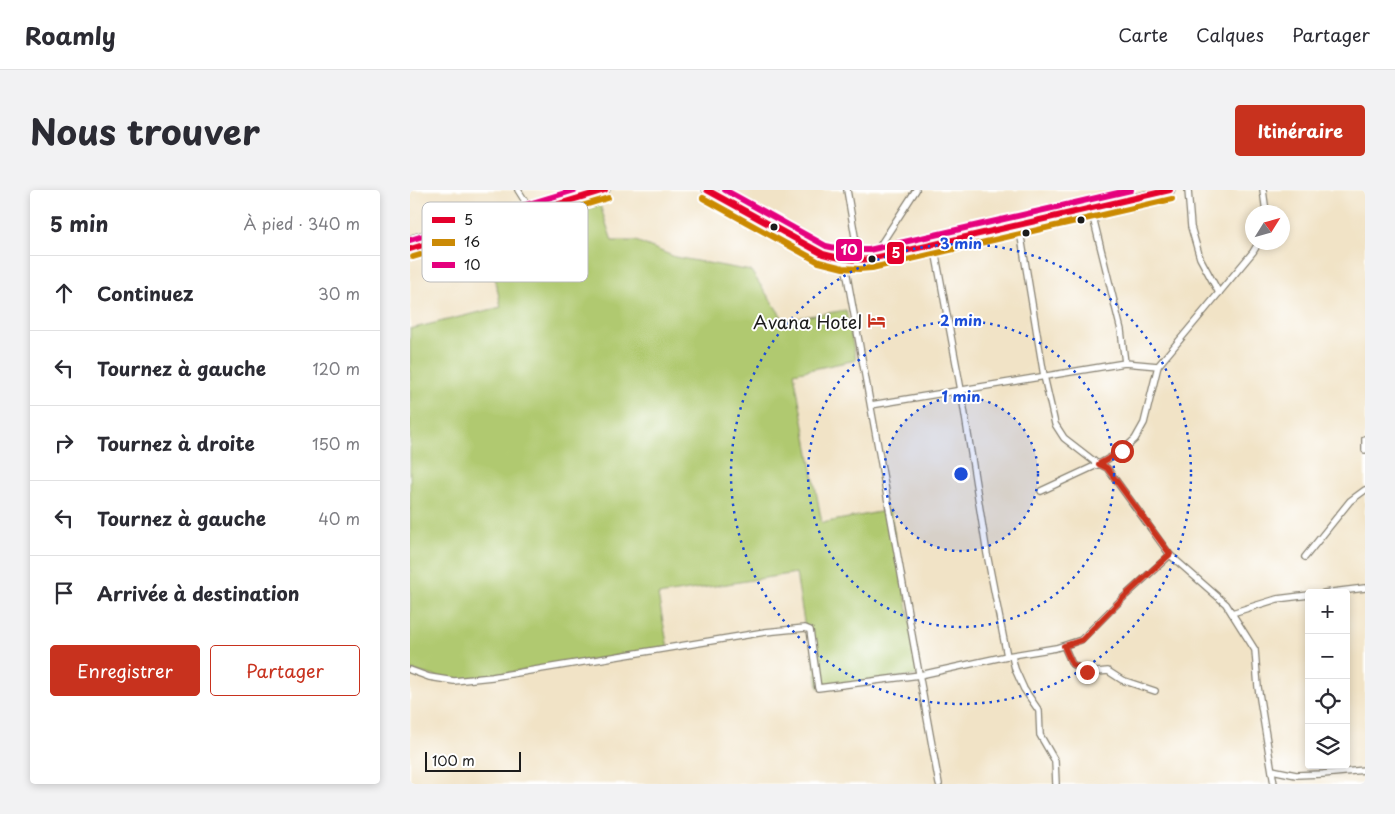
<!DOCTYPE html>
<html lang="fr">
<meta charset="utf-8">
<style>
body{margin:0;font-family:"Playpen Sans",sans-serif;background:#f2f2f3;color:#2b2b33}
.controls{position:absolute;right:15px;bottom:15px;display:grid;overflow:hidden;border-radius:5px;box-shadow:0 2px 8px #0003}
.controls button{width:45px;height:45px;display:grid;place-items:center;padding:0;border:0;border-bottom:1px solid #e1e1e2;background:#fff;color:#2b2b33;font:25px sans-serif}
.compass{position:absolute;left:835px;top:15px;width:45px;height:45px;border-radius:50%;background:#fff;box-shadow:0 2px 8px #0003;rotate:53deg}
.scale{position:absolute;left:15px;bottom:12px;width:96px;box-sizing:border-box;padding-left:5px;border:2px solid #1c1c1c;border-top:0;font-size:14px;line-height:18px;white-space:nowrap;color:#1c1c1c;-webkit-text-stroke:4px #fff;paint-order:stroke}
.stop{position:absolute;width:15px;height:15px;margin:-11px;border:4px solid #c8321e;border-radius:50%;background:#fff}
.stop.end{background:#c8321e;border-color:#fff;box-shadow:0 1px 5px #0008}
.list{margin:0;padding:0;list-style:none}
h2{display:flex;justify-content:space-between;align-items:center;height:65px;margin:0;padding:0 20px;font-size:21px}
h2 small{font-size:16px;font-weight:400;color:#7c7c81}
.list li{display:grid;grid-template-columns:32px 1fr auto;gap:15px;align-items:center;box-sizing:border-box;height:75px;padding:0 20px;border-top:1px solid #e1e1e2}
.list b{display:block;font-size:19px;white-space:nowrap}
.list em{font-size:16px;font-style:normal;color:#7c7c81}
.actions{display:flex;gap:10px;padding:15px 20px}
.actions a{flex:1;padding:11px 0;border:1px solid #c8321e;border-radius:5px;text-align:center;font-size:18px;color:#c8321e}
.actions .main{background:#c8321e;color:#fff}
.icon{flex:none;width:28px;height:28px;fill:none;stroke:currentColor;stroke-width:2;stroke-linecap:round;stroke-linejoin:round}
.map{position:relative;flex:none;width:955px;height:594px;overflow:hidden;border-radius:5px}
header{display:flex;align-items:center;gap:30px;box-sizing:border-box;height:70px;padding:0 25px;background:#fff;border-bottom:1px solid #e1e1e2}
header strong{font-size:24px}
nav{display:flex;gap:28px;margin-inline-start:auto;font-size:18px}
.intro{display:flex;align-items:center;justify-content:space-between;box-sizing:border-box;height:120px;padding:0 30px}
h1{margin:0;font-size:35px}
.button{padding:12px 22px;border-radius:5px;background:#c8321e;color:#fff;font-size:18px;font-weight:700}
main{display:flex;gap:30px;padding:0 30px}
aside{flex:1;background:#fff;border-radius:5px;box-shadow:0 2px 8px #0003}
.map>svg:first-child{display:block}
.green{fill:#b0c96f;stroke:#667246}
.lines{fill:none;stroke-linecap:round;stroke-linejoin:round}
.minor-casing{stroke:#868071;stroke-width:8}
.primary-casing{stroke:#868071;stroke-width:11}
.minor{stroke:#fff;stroke-width:5.5}
.primary{stroke:#fff;stroke-width:9}
.bus-1-casing{stroke:#fff;stroke-width:10}
.bus-2-casing{stroke:#fff;stroke-width:10}
.bus-3-casing{stroke:#fff;stroke-width:10}
.bus-1{stroke:#e4002b;stroke-width:6}
.bus-2{stroke:#cb8a06;stroke-width:6}
.bus-3{stroke:#e5007d;stroke-width:6}
.route{stroke:#c8321e;stroke-width:6}
.ring{fill:none;stroke:#1d4ed8;stroke-width:2.5;stroke-dasharray:2.5 5}
.bus-dot{fill:#1c1c1c;stroke:#fff;stroke-width:2}
.labels{text-anchor:middle;dominant-baseline:central;stroke-width:4;stroke-linejoin:round;paint-order:stroke}
.poi-label{font-size:18px;fill:#1c1c1c;stroke:#fff;text-anchor:end}
.key{fill:#fff;stroke:#bbb;stroke-width:1}
.key-label{font-size:14px;fill:#1c1c1c}
.centre{fill:#1d4ed8;stroke:#fff;stroke-width:2.5}
.ring-label{font-size:15px;text-anchor:middle;font-weight:bold;fill:#1d4ed8;stroke:#fff;stroke-width:4;stroke-linejoin:round;paint-order:stroke}
.line-badge{stroke:#fff;stroke-width:2}
.badge-label{font-size:14px;text-anchor:middle;font-weight:bold;fill:#fff}
</style>
<header>
<strong>Roamly</strong>
<nav><a>Carte</a><a>Calques</a><a>Partager</a></nav>
</header>
<div class="intro"><h1>Nous trouver</h1><a class="button">Itinéraire</a></div>
<main>
<aside>
<h2>5 min<small>À pied · 340 m</small></h2>
<ul class="list">
<li><svg class="icon" aria-label="ahead" viewBox="0 0 24 24"><path d="M12 20V5M6 11l6-6 6 6"/></svg><div><b>Continuez</b></div><em>30 m</em></li>
<li><svg class="icon" aria-label="left" viewBox="0 0 24 24"><path d="M17 20v-9H6M10 6l-5 5 5 5"/></svg><div><b>Tournez à gauche</b></div><em>120 m</em></li>
<li><svg class="icon" aria-label="right" viewBox="0 0 24 24"><path d="M7 20v-9h11M14 6l5 5-5 5"/></svg><div><b>Tournez à droite</b></div><em>150 m</em></li>
<li><svg class="icon" aria-label="left" viewBox="0 0 24 24"><path d="M17 20v-9H6M10 6l-5 5 5 5"/></svg><div><b>Tournez à gauche</b></div><em>40 m</em></li>
<li><svg class="icon" aria-label="arrive" viewBox="0 0 24 24"><path d="M6 21V4h12l-3 4 3 4H6"/></svg><div><b>Arrivée à destination</b></div></li>
</ul>
<div class="actions"><a class="main">Enregistrer</a><a>Partager</a></div>
</aside>
<div class="map">
<svg width="955" height="594" viewBox="0 0 955 594">
<rect width="100%" height="100%" fill="#fff"/>
<filter id="ink" filterUnits="userSpaceOnUse"><feTurbulence type="fractalNoise" baseFrequency=".02" numOctaves="2"/><feDisplacementMap in="SourceGraphic" scale="10" xChannelSelector="R" yChannelSelector="G"/><feConvolveMatrix kernelMatrix="1 2 1 2 8 2 1 2 1" color-interpolation-filters="sRGB"/></filter>
<filter id="wash" filterUnits="userSpaceOnUse"><feTurbulence type="fractalNoise" baseFrequency=".0096" numOctaves="4" result="noise"/><feDisplacementMap in="SourceGraphic" scale="20" xChannelSelector="R" yChannelSelector="G"/><feGaussianBlur stdDeviation="1.12" result="paint"/><feColorMatrix in="noise" values="0 0 0 0 0 0 0 0 0 0 0 0 0 0 0 0 0 1.4 0 .05"/><feComposite in="paint" operator="in"/></filter>
<g filter="url(#wash)">
<rect width="100%" height="100%" fill="#f1e3c6"/>
<!-- green -->
<path class="green" d="M190,15L202,51H226L265,67L341,81L374,130L436,120L446,170L384,183L412,333L480,320L510,485L408,498L400,441L395,438L386,383L248,405L258,458L44,491L0,480V139L91,117L77,49Z"/>
</g>
<g filter="url(#ink)">
<g class="lines">
<defs>
<g id="minor">
<path d="M108,0L118,16"/>
<path d="M437,0L449,70"/>
<path d="M718,0L720,9"/>
<path d="M778,0L781,37L790,68L809,103"/>
<path d="M853,0L856,22"/>
<path d="M681,19L711,140L715,173"/>
<path d="M609,35L634,186L645,234L654,248L685,272L697,278L760,365L816,414L845,460L848,497L864,594"/>
<path d="M524,55L551,200L577,364L597,466"/>
<path d="M462,68L506,0"/>
<path d="M434,69L529,594"/>
<path d="M461,215L715,173L748,176"/>
<path d="M955,249V260"/>
<path d="M631,301L689,274L712,261L725,249L734,233L748,176L843,62L849,52"/>
<path d="M895,367L940,311L955,300"/>
<path d="M914,403L955,398"/>
<path d="M822,423L867,409L899,405"/>
<path d="M654,456L662,474L677,483L698,481L712,490L745,501"/>
<path d="M602,466L605,479L614,499L629,521L630,545L645,571L646,594"/>
<path d="M0,480L19,487L44,491L82,487L355,442L395,438L400,440L408,498L510,485L597,466L646,458L671,450L716,405L760,365"/>
<path d="M862,580L886,585L913,584L955,580"/>
</g>
<g id="primary">
<path d="M297,0L413,64L434,69L449,70L460,69L760,0"/>
<path d="M0,50L170,0"/>
<path d="M0,59L195,0"/>
</g>
</defs>
<!-- minor casing -->
<use href="#minor" class="minor-casing"/>
<!-- primary casing -->
<use href="#primary" class="primary-casing"/>
<!-- minor -->
<use href="#minor" class="minor"/>
<!-- primary -->
<use href="#primary" class="primary"/>
<defs>
<g id="bus-1">
<path d="M297,0L413,64C429,68 443,71 460,69L760,0"/>
<path d="M0,59L195,0"/>
</g>
<g id="bus-2">
<path d="M293,8L409,72L433,78L449,79L462,78L762,9"/>
<path d="M3,67L198,8"/>
</g>
<g id="bus-3">
<path d="M315,0L416,56L435,60H459L721,0"/>
<path d="M0,50L165,0"/>
</g>
</defs>
<!-- bus-1 casing -->
<use href="#bus-1" class="bus-1-casing"/>
<!-- bus-2 casing -->
<use href="#bus-2" class="bus-2-casing"/>
<!-- bus-3 casing -->
<use href="#bus-3" class="bus-3-casing"/>
<!-- bus-1 -->
<use href="#bus-1" class="bus-1"/>
<!-- bus-2 -->
<use href="#bus-2" class="bus-2"/>
<!-- bus-3 -->
<use href="#bus-3" class="bus-3"/>
</g>
</g>
<g class="lines" filter="url(#ink)">
<!-- route -->
<path class="route" d="M677,482L662,474L654,456L672,450L716,405L760,364L697,278L689,274L712,261"/>
</g>
<!-- distance rings -->
<circle cx="551" cy="284" r="77" fill="#1d4ed8" fill-opacity=".12"/>
<g class="ring">
<circle cx="551" cy="284" r="77"/>
<circle cx="551" cy="284" r="153"/>
<circle cx="551" cy="284" r="230"/>
</g>
<!-- icons -->
<defs>
<symbol id="hotel-bare" viewBox="-9 -9 18 18"><path d="M-6-4.5h1.5V1H6V5H4.5V3h-9V5H-6ZM-4 0a1.8 1.8 0 1 1 3.6 0ZM.5 0V-2.5h3Q6-2.5 6 0Z" fill="#c8321e" stroke="#fff" stroke-width="2.5" paint-order="stroke"/></symbol>
</defs>
<g fill-rule="evenodd">
<use href="#hotel-bare" x="454" y="118" width="25" height="25"/>
</g>
<!-- markers -->
<g class="bus-dot">
<circle cx="671" cy="30" r="4.5"/>
<circle cx="364" cy="37" r="4.5"/>
<circle cx="616" cy="43" r="4.5"/>
<circle cx="462" cy="69" r="4.5"/>
</g>
<g class="labels">
<!-- poi labels -->
<g class="poi-label">
<text x="452" y="131">Avana Hotel</text>
</g>
</g>
<!-- legend -->
<rect x="12" y="12" width="166" height="80" rx="8" class="key"/>
<rect x="22" y="27" width="23" height="6" fill="#e4002b"/>
<rect x="22" y="49" width="23" height="7" fill="#cb8a06"/>
<rect x="22" y="72" width="23" height="6" fill="#e5007d"/>
<g class="key-label">
<text x="54" y="35">5</text>
<text x="54" y="57">16</text>
<text x="54" y="80">10</text>
</g>
<circle cx="551" cy="284" r="8" class="centre"/>
<g class="ring-label">
<text x="551" y="59">3 min</text>
<text x="551" y="136">2 min</text>
<text x="551" y="212">1 min</text>
</g>
<g class="line-badge">
<rect x="425" y="48" width="28" height="24" rx="5" fill="#e5007d"/>
<rect x="476" y="51" width="19" height="24" rx="5" fill="#e4002b"/>
</g>
<g class="badge-label">
<text x="439" y="65">10</text>
<text x="486" y="68">5</text>
</g>
</svg>
<div class="controls">
<button>+</button>
<button>−</button>
<button><svg class="icon" aria-label="locate" viewBox="0 0 24 24"><circle cx="12" cy="12" r="6"/><path d="M12 2v4M12 18v4M2 12h4M18 12h4"/></svg></button>
<button><svg class="icon" aria-label="layers" viewBox="0 0 24 24"><path d="M12 4l9 5-9 5-9-5zM3 14l9 5 9-5"/></svg></button>
</div>
<svg class="compass" viewBox="-18 -18 36 36"><path d="M0-13l5 13h-10z" fill="#e53935"/><path d="M0 13l5-13h-10z" fill="#7c7c81"/></svg>
<div class="scale">100 m</div>
<div class="stop" style="left:712px;top:261px"></div>
<div class="stop end" style="left:677px;top:482px"></div>
</div>
</main>
